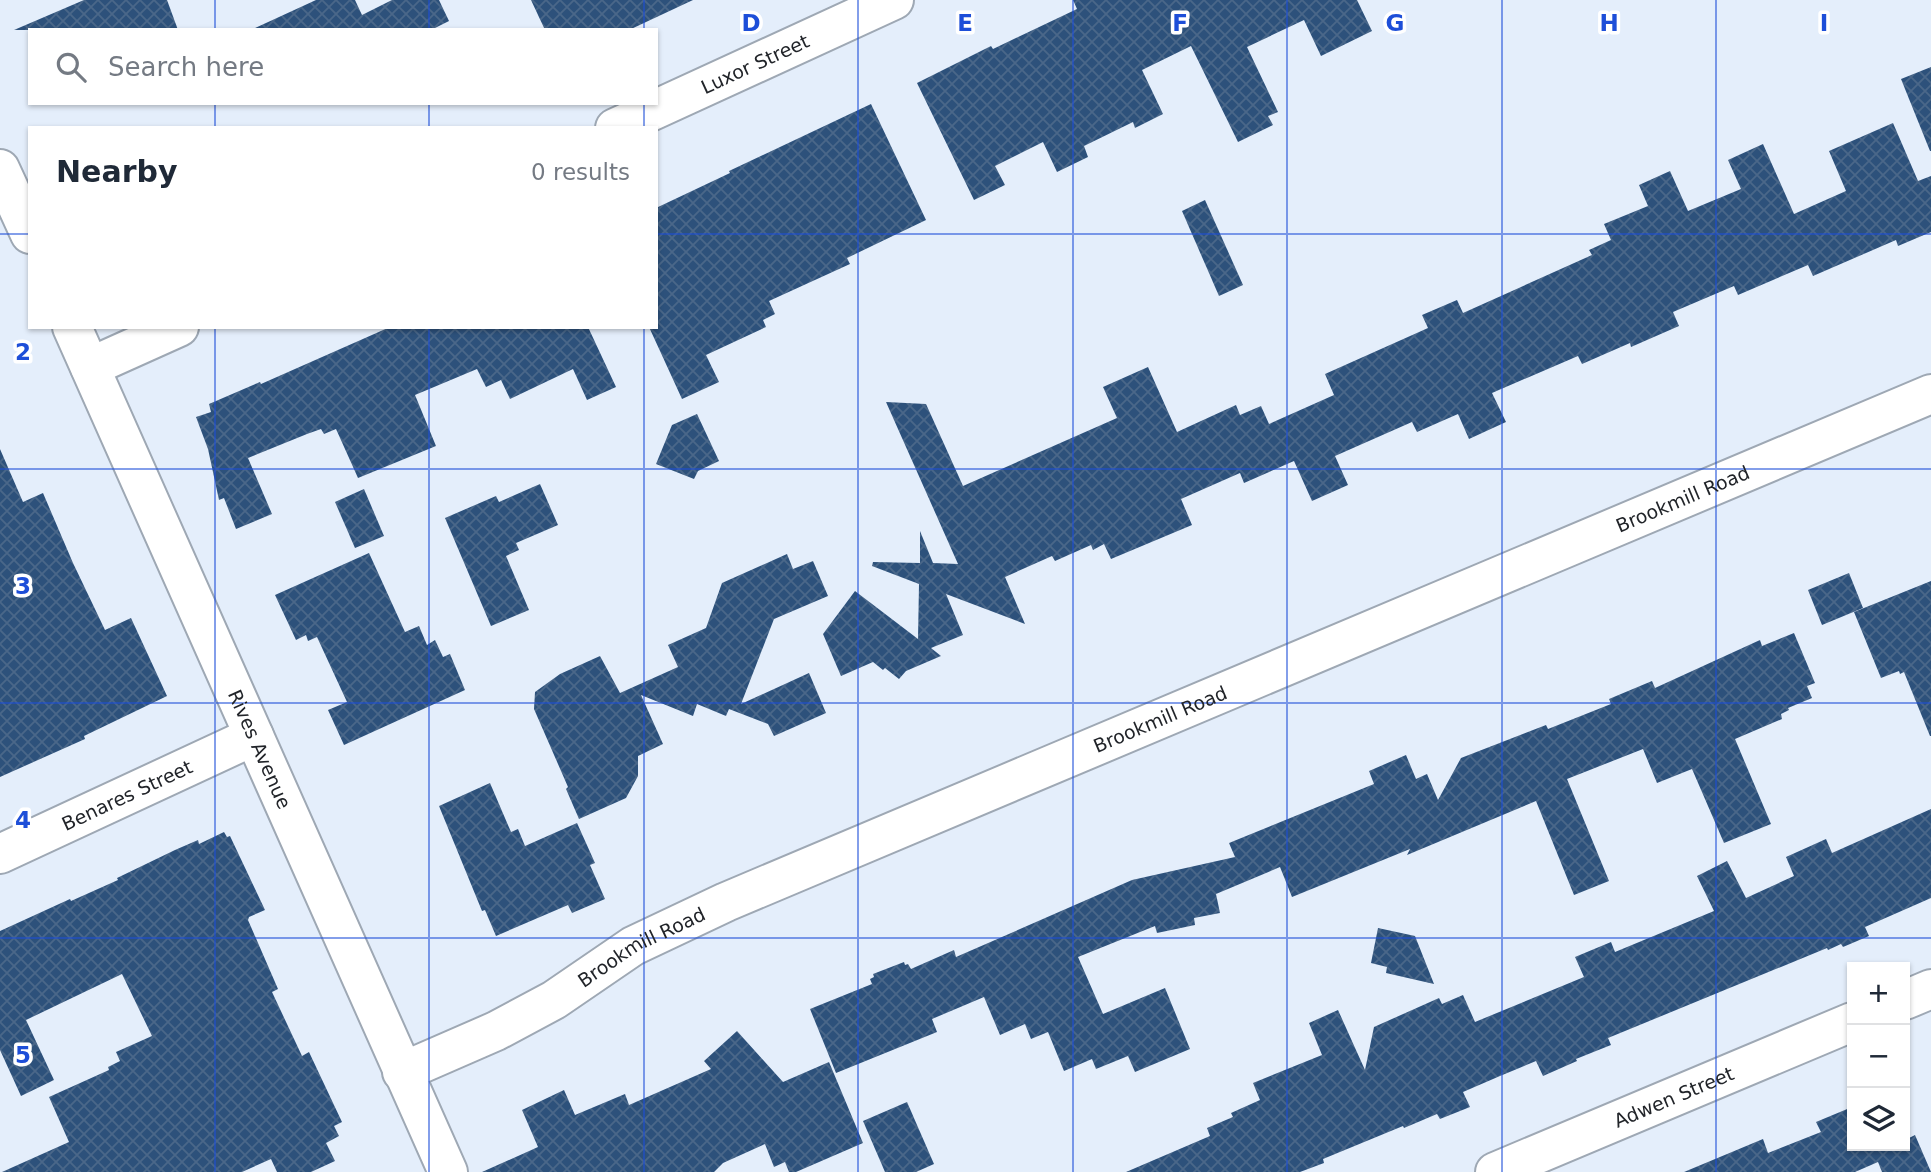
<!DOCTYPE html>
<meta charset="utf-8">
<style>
body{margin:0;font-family:"DejaVu Sans",sans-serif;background:#f6f6f7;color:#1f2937}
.controls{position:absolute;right:21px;bottom:21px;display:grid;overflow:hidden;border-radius:0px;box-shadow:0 2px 5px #0004}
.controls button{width:63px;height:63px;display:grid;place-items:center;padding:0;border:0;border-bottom:2px solid #e0e1e3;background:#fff;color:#1f2937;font:35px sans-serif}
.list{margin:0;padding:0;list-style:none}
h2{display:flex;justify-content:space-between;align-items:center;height:91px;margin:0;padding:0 28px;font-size:30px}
h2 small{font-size:23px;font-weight:400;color:#747a83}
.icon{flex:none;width:38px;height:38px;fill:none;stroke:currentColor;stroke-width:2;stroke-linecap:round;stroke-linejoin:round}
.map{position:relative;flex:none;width:1931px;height:1172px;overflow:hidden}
.search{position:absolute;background:#fff;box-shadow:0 2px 5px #0004;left:28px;top:28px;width:630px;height:77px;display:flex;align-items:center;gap:18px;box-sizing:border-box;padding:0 24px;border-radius:0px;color:#747a83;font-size:26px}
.panel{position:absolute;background:#fff;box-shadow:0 2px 5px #0004;left:28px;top:126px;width:630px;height:203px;border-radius:0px}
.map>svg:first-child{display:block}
.building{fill:url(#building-cross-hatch)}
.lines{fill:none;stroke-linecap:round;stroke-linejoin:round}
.minor-casing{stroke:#9ea8b4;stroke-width:42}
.minor{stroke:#fff;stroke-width:38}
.grid{fill:none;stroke:#1d4ed8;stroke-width:2;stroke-opacity:0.55}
.labels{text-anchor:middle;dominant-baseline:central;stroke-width:7;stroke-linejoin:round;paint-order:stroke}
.street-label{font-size:19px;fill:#212429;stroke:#fff}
.grid-label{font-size:23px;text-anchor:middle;font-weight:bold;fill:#1d4ed8;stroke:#fff;stroke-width:7;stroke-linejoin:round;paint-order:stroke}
</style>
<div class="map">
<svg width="1931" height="1172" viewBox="0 0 1931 1172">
<defs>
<pattern id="building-cross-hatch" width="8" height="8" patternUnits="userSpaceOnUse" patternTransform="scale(1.75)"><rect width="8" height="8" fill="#2d517b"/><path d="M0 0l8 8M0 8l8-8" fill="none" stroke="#4a6789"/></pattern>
</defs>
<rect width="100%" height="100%" fill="#e4eefb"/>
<!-- building -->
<g class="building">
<path d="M84,0H167L178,30H14Z"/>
<path d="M316,0H355L362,15L392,0H439L449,21L431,30H251Z"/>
<path d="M531,0H693L629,30H545Z"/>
<path d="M1073,0H1357L1372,31L1321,56L1304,20L1247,47L1278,112L1268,116L1273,125L1238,142L1191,46L1142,70L1163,114L1135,128L1133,122L1084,146L1088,157L1057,172L1043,142L995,166L1005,185L974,200L917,83L991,46L993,49L1077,9Z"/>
<path d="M1931,67V151H1930L1901,79Z"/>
<path d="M871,104L926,220L847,258L850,264L769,301L775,314L763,320L766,327L706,355L719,382L682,399L649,327H656V208L730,173L729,171Z"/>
<path d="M1893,123L1918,181L1931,176V232L1898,246L1896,240L1813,276L1808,265L1738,295L1734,286L1673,312L1679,326L1631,347L1630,343L1582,364L1578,356L1492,393L1506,422L1469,439L1458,414L1417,432L1412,422L1335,456L1348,485L1312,501L1294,461L1244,483L1240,473L1181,499L1192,525L1111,559L1104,544L1093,550L1091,545L1055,561L1052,556L1005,577L1025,624L946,594L963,635L931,648L941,656L906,671L899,679L885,668L883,670L873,662L841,676L823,634L855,591L918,639L919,584L872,566L873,562L920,563V531L933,563L958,564L886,402L926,404L963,486L1117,418L1103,387L1148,367L1177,432L1236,405L1240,415L1261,406L1269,424L1334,395L1325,374L1428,328L1422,315L1457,300L1463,313L1592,255L1589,250L1611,240L1604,224L1648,206L1639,185L1670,171L1688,211L1741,189L1728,160L1763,144L1794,214L1846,191L1829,151Z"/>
<path d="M1205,200L1243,285L1219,296L1182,211Z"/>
<path d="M390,327H588L616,387L587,400L573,369L510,399L501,380L486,387L477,369L415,395L436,446L358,478L336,429L324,434L321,429L307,434L248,458L272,514L236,529L224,498L219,500L208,449L196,417L211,412L209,404L260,382L261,384Z"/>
<path d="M697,414L719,461L698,471L694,479L656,464L672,425Z"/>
<path d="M0,449L23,502L43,493L73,563L105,630L131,618L167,696L84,736L85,739L0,777Z"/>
<path d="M540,484L558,525L516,543L519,550L506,556L529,610L491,626L445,518L496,496L499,502Z"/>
<path d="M364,489L384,536L355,548L335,502Z"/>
<path d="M369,553L405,632L419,626L427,645L435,640L443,657L450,654L465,690L344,745L328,710L347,702L317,637L308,641L306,635L296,640L275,595Z"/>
<path d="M787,554L793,569L813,561L828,596L774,619L741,704L809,673L826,713L774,736L768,724L729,709L726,716L697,704L693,716L641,695L663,744L638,756V776L626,798L579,819L566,789L568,787L534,709L535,692L560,674L600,656L620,693L678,667L668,645L706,628L722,583Z"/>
<path d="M1849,573L1863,608L1822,625L1808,590Z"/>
<path d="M1931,581V736H1930L1904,672L1900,674L1899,671L1881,678L1854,612Z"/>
<path d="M1794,633L1815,683L1807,686L1812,698L1788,708L1789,710L1781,714L1782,719L1735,739L1771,824L1724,843L1692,769L1657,783L1643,749L1567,779L1609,881L1574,895L1536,801L1407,855L1410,849L1292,897L1280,867L1216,894L1220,913L1194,918L1195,925L1157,933L1155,926L1078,957L1103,1014L1165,988L1190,1049L1135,1072L1128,1056L1096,1069L1092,1059L1064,1071L1048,1032L1031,1039L1025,1024L1000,1035L984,997L932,1019L937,1032L836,1073L810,1009L872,984L870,979L874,977L873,974L904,962L905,965L908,964L911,969L954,950L956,957L1132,880L1235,857L1229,843L1374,784L1369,771L1406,755L1416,779L1427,774L1438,800L1461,758L1546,725L1548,729L1611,704L1609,699L1652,681L1655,688L1760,640L1762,646Z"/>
<path d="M490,783L511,832L518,829L525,846L577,823L595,863L590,865L605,899L572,913L568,905L496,936L485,910L482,911L439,806Z"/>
<path d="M1931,809V898L1865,927L1869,936L1843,947L1841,944L1828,950L1827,948L1608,1038L1611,1045L1576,1059L1577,1061L1543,1076L1536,1061L1500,1076L1463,1092L1470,1107L1440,1119L1437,1114L1404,1128L1403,1126L1323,1159L1324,1163L1300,1172H1126L1210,1136L1207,1128L1233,1117L1231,1113L1260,1100L1253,1083L1322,1055L1309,1023L1338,1010L1365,1070L1374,1027L1439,998L1442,1004L1463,995L1475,1022L1584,977L1575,957L1611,942L1615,952L1714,911L1697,876L1727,861L1746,898L1794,876L1786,857L1826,839L1832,853Z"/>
<path d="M224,832L227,837L230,836L265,910L249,917L248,920L278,989L272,992L302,1056L309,1052L342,1122L334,1126L339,1136L326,1143L335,1161L311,1172H277L271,1159L242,1172H2L69,1142L49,1097L109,1070L108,1067L120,1061L116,1052L152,1036L122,974L26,1020L54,1080L21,1096L0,1050V931L70,899L71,901L118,880L117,878L175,850L198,840L199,844Z"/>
<path d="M1378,928L1415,936L1434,984L1386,973L1387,967L1371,963Z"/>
<path d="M737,1031L783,1082L829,1062L863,1143L796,1172H789L785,1162L774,1167L765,1144L723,1163L714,1172H482L538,1147L522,1110L564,1090L575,1115L625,1094L629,1105L711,1069L704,1061Z"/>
<path d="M907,1102L934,1164L916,1172H885L863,1121Z"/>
<path d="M1852,1107V1146H1905V1140L1915,1135L1931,1172H1882L1878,1162L1855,1172H1684L1763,1139L1768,1153L1821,1132L1816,1122Z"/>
</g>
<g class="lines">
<defs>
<g id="minor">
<path id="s1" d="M615,128L894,0"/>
<path d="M0,169L30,234"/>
<path id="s2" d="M72,327L448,1172"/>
<path d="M90,367L179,327"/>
<path id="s3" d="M0,854L254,736"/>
<path d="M1905,1000L1931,989"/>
<path id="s4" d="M402,1072L496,1031L554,1000L633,946L726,902L1931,394"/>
<path id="s5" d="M1495,1172L1852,1022"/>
</g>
</defs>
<!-- minor casing -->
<use href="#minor" class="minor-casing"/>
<!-- minor -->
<use href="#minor" class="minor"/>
</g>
<!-- grid -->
<path class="grid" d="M215,0V30M429,0V30M644,0V30M858,0V1172M1073,0V1172M1287,0V1172M1502,0V1172M1716,0V1172M215,103V128M429,103V128M644,103V128M0,234H30M656,234H1931M215,327V1172M429,327V1172M644,327V1172M0,469H1931M0,703H1931M0,938H1931"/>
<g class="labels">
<!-- street labels -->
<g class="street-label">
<text stroke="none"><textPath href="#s1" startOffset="154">Luxor Street</textPath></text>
<text stroke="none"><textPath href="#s4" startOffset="1405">Brookmill Road</textPath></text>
<text stroke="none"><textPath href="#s4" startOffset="838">Brookmill Road</textPath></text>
<text stroke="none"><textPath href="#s2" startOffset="462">Rives Avenue</textPath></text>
<text stroke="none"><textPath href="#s3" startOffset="140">Benares Street</textPath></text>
<text stroke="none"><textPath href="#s4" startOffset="271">Brookmill Road</textPath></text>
<text stroke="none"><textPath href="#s5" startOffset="194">Adwen Street</textPath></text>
</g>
</g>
<g class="grid-label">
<text x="751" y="31">D</text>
<text x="965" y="31">E</text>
<text x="1180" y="31">F</text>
<text x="1395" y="31">G</text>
<text x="1609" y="31">H</text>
<text x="1824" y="31">I</text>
<text x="23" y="360">2</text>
<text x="23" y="594">3</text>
<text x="23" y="828">4</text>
<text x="23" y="1063">5</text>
</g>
</svg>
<div class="controls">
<button>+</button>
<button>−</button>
<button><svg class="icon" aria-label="layers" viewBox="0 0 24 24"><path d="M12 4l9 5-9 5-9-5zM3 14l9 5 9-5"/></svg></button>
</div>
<div class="search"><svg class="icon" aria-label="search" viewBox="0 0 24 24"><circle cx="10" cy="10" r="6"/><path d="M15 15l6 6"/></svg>Search here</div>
<section class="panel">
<h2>Nearby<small>0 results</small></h2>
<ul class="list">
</ul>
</section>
</div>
